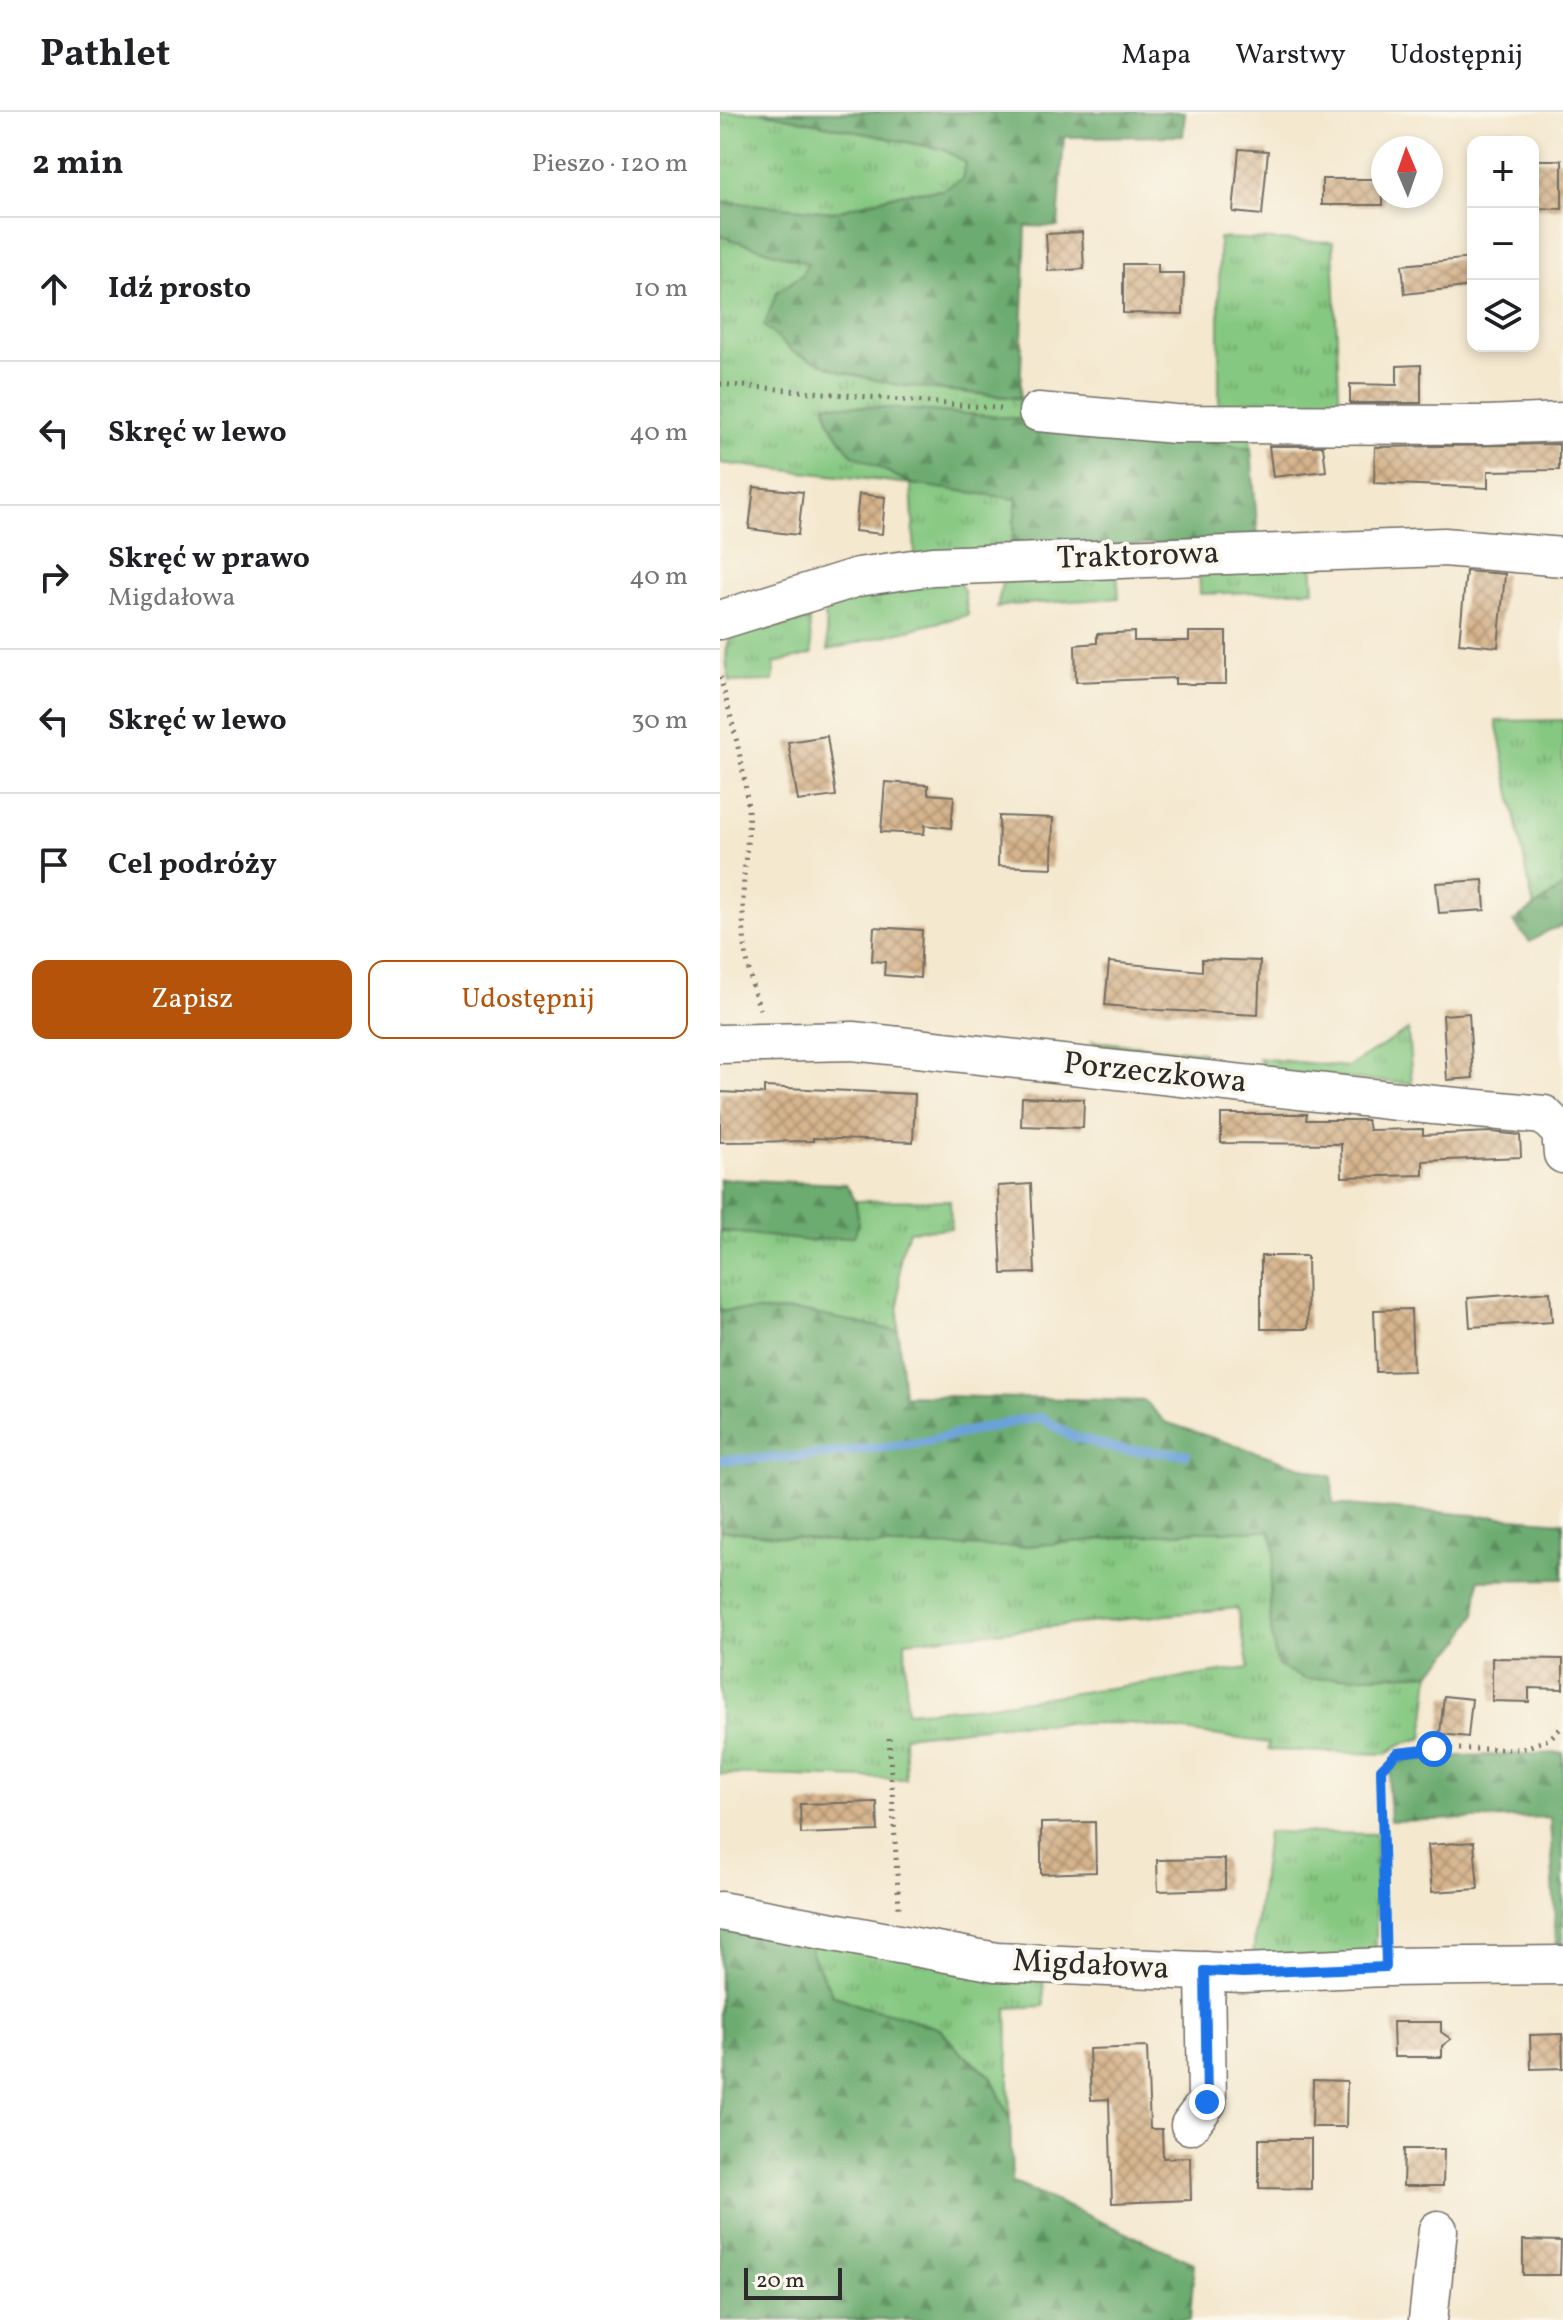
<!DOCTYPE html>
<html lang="pl">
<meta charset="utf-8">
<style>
body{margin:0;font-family:Vollkorn,serif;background:#f2f2f2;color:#202124}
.controls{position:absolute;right:24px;top:24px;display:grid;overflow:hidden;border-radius:16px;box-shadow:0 4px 12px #0003}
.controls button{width:72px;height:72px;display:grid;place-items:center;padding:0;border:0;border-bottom:2px solid #e0e0e0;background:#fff;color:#202124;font:40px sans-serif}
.compass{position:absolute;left:651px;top:24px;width:72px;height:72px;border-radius:50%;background:#fff;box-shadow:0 4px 12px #0003;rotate:358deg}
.scale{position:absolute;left:24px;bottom:20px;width:98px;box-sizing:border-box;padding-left:8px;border:4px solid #2b2b2b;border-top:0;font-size:22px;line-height:28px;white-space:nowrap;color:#2b2b2b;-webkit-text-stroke:6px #fbf7ec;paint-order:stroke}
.stop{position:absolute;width:24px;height:24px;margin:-18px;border:6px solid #1a73e8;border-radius:50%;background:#fff}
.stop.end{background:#1a73e8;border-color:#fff;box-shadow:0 2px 8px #0008}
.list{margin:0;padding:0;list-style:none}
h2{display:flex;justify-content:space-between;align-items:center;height:104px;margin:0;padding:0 32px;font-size:34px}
h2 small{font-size:26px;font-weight:400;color:#757577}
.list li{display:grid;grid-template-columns:52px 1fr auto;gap:24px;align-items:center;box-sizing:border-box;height:144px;padding:0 32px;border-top:2px solid #e0e0e0}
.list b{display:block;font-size:30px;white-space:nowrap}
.list p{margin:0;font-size:26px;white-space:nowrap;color:#757577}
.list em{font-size:26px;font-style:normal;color:#757577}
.actions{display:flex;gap:16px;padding:24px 32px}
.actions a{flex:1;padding:18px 0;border:2px solid #b45309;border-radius:16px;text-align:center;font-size:28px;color:#b45309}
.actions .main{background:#b45309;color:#fff}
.icon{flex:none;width:44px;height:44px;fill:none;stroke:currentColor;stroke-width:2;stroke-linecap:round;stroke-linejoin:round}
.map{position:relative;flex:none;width:843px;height:2208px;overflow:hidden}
header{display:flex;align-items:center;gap:48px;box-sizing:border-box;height:112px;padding:0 40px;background:#fff;border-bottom:2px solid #e0e0e0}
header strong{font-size:38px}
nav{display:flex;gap:44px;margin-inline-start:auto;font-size:28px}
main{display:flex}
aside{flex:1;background:#fff}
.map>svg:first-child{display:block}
.grass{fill:url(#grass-tufts);stroke:#587a56;stroke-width:2;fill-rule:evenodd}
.forest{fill:url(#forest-firs);stroke:#4c6c4d;stroke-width:2}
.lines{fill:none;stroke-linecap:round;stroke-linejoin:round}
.stream{stroke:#6aa1d8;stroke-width:10}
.building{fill:url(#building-cross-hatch)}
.minor-casing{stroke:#716d64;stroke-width:41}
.path{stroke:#716d64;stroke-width:5;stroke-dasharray:2 6;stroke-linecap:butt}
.minor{stroke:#fff;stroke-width:38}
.route{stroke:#1a73e8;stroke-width:10}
.labels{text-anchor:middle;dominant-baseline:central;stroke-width:8;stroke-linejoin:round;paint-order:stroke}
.street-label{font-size:32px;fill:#2b2b2b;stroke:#fbf7ec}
</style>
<header>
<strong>Pathlet</strong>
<nav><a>Mapa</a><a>Warstwy</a><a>Udostępnij</a></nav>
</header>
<main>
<aside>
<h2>2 min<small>Pieszo · 120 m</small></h2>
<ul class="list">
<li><svg class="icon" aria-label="ahead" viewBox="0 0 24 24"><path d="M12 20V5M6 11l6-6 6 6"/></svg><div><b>Idź prosto</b></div><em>10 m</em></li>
<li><svg class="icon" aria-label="left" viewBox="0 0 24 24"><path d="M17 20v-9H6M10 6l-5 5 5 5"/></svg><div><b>Skręć w lewo</b></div><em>40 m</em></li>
<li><svg class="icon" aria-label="right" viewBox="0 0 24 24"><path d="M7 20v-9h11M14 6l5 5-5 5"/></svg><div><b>Skręć w prawo</b><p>Migdałowa</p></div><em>40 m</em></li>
<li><svg class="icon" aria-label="left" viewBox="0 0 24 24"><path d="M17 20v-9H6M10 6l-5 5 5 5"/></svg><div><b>Skręć w lewo</b></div><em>30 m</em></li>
<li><svg class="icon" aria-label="arrive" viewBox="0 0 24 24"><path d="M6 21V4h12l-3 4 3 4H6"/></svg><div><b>Cel podróży</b></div></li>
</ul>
<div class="actions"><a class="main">Zapisz</a><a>Udostępnij</a></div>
</aside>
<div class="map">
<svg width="843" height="2208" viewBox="0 0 843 2208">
<defs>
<pattern id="grass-tufts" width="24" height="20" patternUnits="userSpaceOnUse" patternTransform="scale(2)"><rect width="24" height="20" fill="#85c881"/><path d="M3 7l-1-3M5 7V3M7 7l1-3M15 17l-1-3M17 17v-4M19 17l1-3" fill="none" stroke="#6da36a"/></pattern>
<pattern id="forest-firs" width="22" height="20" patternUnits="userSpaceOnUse" patternTransform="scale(2)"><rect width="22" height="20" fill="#6cac6f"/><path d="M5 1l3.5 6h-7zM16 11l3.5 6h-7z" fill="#598c5b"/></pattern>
<pattern id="building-cross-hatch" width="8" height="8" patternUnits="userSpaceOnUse" patternTransform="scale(2)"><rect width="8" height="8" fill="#d6b48c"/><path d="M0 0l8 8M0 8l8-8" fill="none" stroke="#ae9373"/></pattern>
</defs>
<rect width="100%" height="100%" fill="#fbf7ec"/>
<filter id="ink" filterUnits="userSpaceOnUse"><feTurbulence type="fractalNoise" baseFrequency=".0125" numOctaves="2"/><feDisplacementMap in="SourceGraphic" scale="16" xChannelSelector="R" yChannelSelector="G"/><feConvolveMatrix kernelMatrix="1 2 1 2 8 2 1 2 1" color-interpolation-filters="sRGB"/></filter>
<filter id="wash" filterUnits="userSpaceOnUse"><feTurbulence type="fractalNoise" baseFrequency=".006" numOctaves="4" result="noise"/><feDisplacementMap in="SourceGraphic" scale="32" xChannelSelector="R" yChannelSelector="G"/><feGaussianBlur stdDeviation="1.8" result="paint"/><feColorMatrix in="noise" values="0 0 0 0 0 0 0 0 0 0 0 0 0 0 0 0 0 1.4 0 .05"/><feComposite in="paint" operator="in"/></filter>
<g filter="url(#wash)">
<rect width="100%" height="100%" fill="#f4e8cf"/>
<!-- grass -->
<g class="grass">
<path d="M0,0H41L225,38L246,51L242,67L223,78L183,81L113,100L0,89Z"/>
<path d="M0,124L89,151L82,163L57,180L122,260L178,273L398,298L499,302V126L613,130L620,303H529L531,337C391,312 248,301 105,292L110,311L131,342L192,372L297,387L291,439L195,444L191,372L0,351Z"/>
<path d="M592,449L594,478L480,482L479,455Z"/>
<path d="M397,458L399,486L289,493L277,496L282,471L293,462Z"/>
<path d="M235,464L244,479L248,503L108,538L105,502L108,489Z"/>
<path d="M80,496L89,508L92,542L55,551L53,569L10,570C5,550 4,536 14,517Z"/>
<path d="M843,608V775L814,796L776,609Z"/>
<path d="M688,918L692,972L548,960L538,946L628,955Z"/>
<path d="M372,929L483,940V954L381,938Z"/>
<path d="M230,1088L231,1116L189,1119L180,1144L178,1219L85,1200L0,1198V1119L9,1121L138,1115L136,1089Z"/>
<path d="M0,1418L295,1435L478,1419H550L556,1436L550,1475L585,1567L710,1561L703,1626L681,1632L666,1642L548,1638L549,1631L409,1611L291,1612L184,1624L186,1667L0,1662ZM517,1496L529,1556L263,1594L187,1600L185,1529Z"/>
<path d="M547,1720L656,1722V1846L533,1844Z"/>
<path d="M91,1825L323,1864L324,1894L287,1896L290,2008L271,1964L240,1940L220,1917L181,1904L140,1894L112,1882L92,1842Z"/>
</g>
<!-- forest -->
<g class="forest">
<path d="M41,0H465L463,24L344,25L338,115L306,114L300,286L178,273L122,260L73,240L44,214L57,180L82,163L88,151L0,124V89L113,100L183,81L223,78L242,67L246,51L225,38Z"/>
<path d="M105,292C247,301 390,312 531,337L538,426L291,439L297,387L192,372L131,342L110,311Z"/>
<path d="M843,775V814L829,818L810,830L793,810Z"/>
<path d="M0,1067L126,1072C136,1088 143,1106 134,1124L90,1129L0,1119Z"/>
<path d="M0,1198L85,1200L178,1219L184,1283L425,1289L445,1310L612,1365L613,1392L843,1410V1467L759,1468L755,1503L741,1529L710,1561L585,1567L558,1554C551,1529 549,1503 550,1476C551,1453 560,1442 550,1419H478L295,1435L152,1434L0,1418Z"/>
<path d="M843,1641V1830L836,1831L830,1705L670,1709L668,1676L672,1656L685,1648L703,1645Z"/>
<path d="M0,1809L91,1825L92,1842L112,1882L140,1894L181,1904L220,1917L240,1940L271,1964L290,2008L292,2070L474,2151L470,2208H0Z"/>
</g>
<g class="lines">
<!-- stream -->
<path class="stream" d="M0,1348L78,1345L199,1331L300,1308L322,1306L351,1324L397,1337L466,1342"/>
</g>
<g id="blocks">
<!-- building -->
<g class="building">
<path d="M519,37L548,39L542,103L513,100Z"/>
<path d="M813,48H842V97L813,96Z"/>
<rect x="602" y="67" width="61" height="26"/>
<path d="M362,120L364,157L328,159L326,122Z"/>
<path d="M753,146V174L685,182L682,153Z"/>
<path d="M403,152H438V161H464L463,202L403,201Z"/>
<path d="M701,253V291H630V272L677,273V254Z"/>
<path d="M839,332V358L768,359V376L654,371L655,335Z"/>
<path d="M549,334H603L606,359L553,365Z"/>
<path d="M34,375L83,380L78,423L29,417Z"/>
<path d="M139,382L165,385L162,422L135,419Z"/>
<path d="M746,459L785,462L778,535L739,531Z"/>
<path d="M414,520V529H469V520H506V572H455V566L356,570L355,533L377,531V522Z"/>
<path d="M107,624L116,684L78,689L68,630Z"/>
<path d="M165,670L208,673V682L234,684L231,716L205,713L204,722L161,720Z"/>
<path d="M279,704L333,706L332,756L278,754Z"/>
<path d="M763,768L765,798L719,801L716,771Z"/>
<path d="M154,815L202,818L200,866L164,863L165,850L152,849Z"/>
<path d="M482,847L540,849L538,903L439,898L385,893L389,850L482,859Z"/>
<path d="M749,901L753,966L727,968L723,903Z"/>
<path d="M44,975L195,982L193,1030L93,1026V1029L0,1030V980L44,982Z"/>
<path d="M302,985L364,987L363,1016L301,1014Z"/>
<path d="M501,1002H587L586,1008H647L649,1018L703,1017V1023L771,1020L800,1023L801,1045L703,1049V1063L622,1065L621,1032L501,1031Z"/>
<path d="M311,1072L315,1161L282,1162L278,1074Z"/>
<path d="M541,1144H587L588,1217H541Z"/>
<path d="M830,1180L832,1210L750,1215L748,1186Z"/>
<path d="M691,1197L693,1259L656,1260L654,1198Z"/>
<path d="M772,1546L843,1547V1577L809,1576V1590L772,1589Z"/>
<path d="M724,1584L752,1587L748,1625L720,1622Z"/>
<path d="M157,1690L158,1719L81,1722L80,1692Z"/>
<path d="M375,1710L376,1760L321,1762V1711Z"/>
<path d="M754,1730L758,1777L712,1780L708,1733Z"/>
<path d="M505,1747V1777L438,1779L437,1748Z"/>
<path d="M673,1910H721V1920L731,1927L722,1934V1945H674Z"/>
<path d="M842,1922L843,1956L811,1957L810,1923Z"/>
<path d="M427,1935L430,2017H442L443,2046L470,2045L471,2088L392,2091L389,1987L371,1988L369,1937Z"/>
<path d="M593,1968L627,1969L626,2015H592Z"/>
<path d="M539,2027H591V2077L539,2076Z"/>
<path d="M684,2037H724L723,2074H683Z"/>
<path d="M803,2128L841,2129L840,2163H803Z"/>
</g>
</g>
</g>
<g filter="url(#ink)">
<use href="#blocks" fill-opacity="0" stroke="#716d64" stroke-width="2"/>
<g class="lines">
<defs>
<g id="minor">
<path d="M318,300L455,312L767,313L843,310"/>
<path d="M0,508L138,465L213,454L724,435L843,445"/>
<path d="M0,932L133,929L714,993L824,1003L841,1020L843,1042"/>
<path d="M0,1799L276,1850L523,1861L666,1855L843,1853"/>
<path d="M470,2013L487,1990L485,1859"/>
<path d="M708,2208L718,2118"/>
</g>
</defs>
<!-- minor casing -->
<use href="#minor" class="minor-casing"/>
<!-- path -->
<g class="path">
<path d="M0,272L286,297"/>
<path d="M0,565C12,609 24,652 28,697C30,719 25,743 24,765C21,809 24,856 40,897"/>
<path d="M169,1626L179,1796"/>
<path d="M665,1820L661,1657L677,1641L714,1637H802L829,1627L843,1614"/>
</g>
<!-- minor -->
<use href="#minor" class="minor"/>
</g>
</g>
<g class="lines" filter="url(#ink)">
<!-- route -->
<path class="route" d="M487,1990L485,1859L523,1861L666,1855L661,1657L677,1641L714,1637"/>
</g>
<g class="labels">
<!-- street labels -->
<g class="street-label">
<text transform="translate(418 445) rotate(-2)">Traktorowa</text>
<text transform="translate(435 962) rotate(6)">Porzeczkowa</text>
<text transform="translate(371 1854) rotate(3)">Migdałowa</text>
</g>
</g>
</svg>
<div class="controls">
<button>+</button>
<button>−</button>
<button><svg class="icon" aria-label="layers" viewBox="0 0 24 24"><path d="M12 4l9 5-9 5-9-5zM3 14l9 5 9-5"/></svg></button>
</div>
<svg class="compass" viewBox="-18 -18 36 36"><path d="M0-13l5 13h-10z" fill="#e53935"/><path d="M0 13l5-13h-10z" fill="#757577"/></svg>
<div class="scale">20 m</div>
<div class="stop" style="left:714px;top:1637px"></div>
<div class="stop end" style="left:487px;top:1990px"></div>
</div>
</main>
